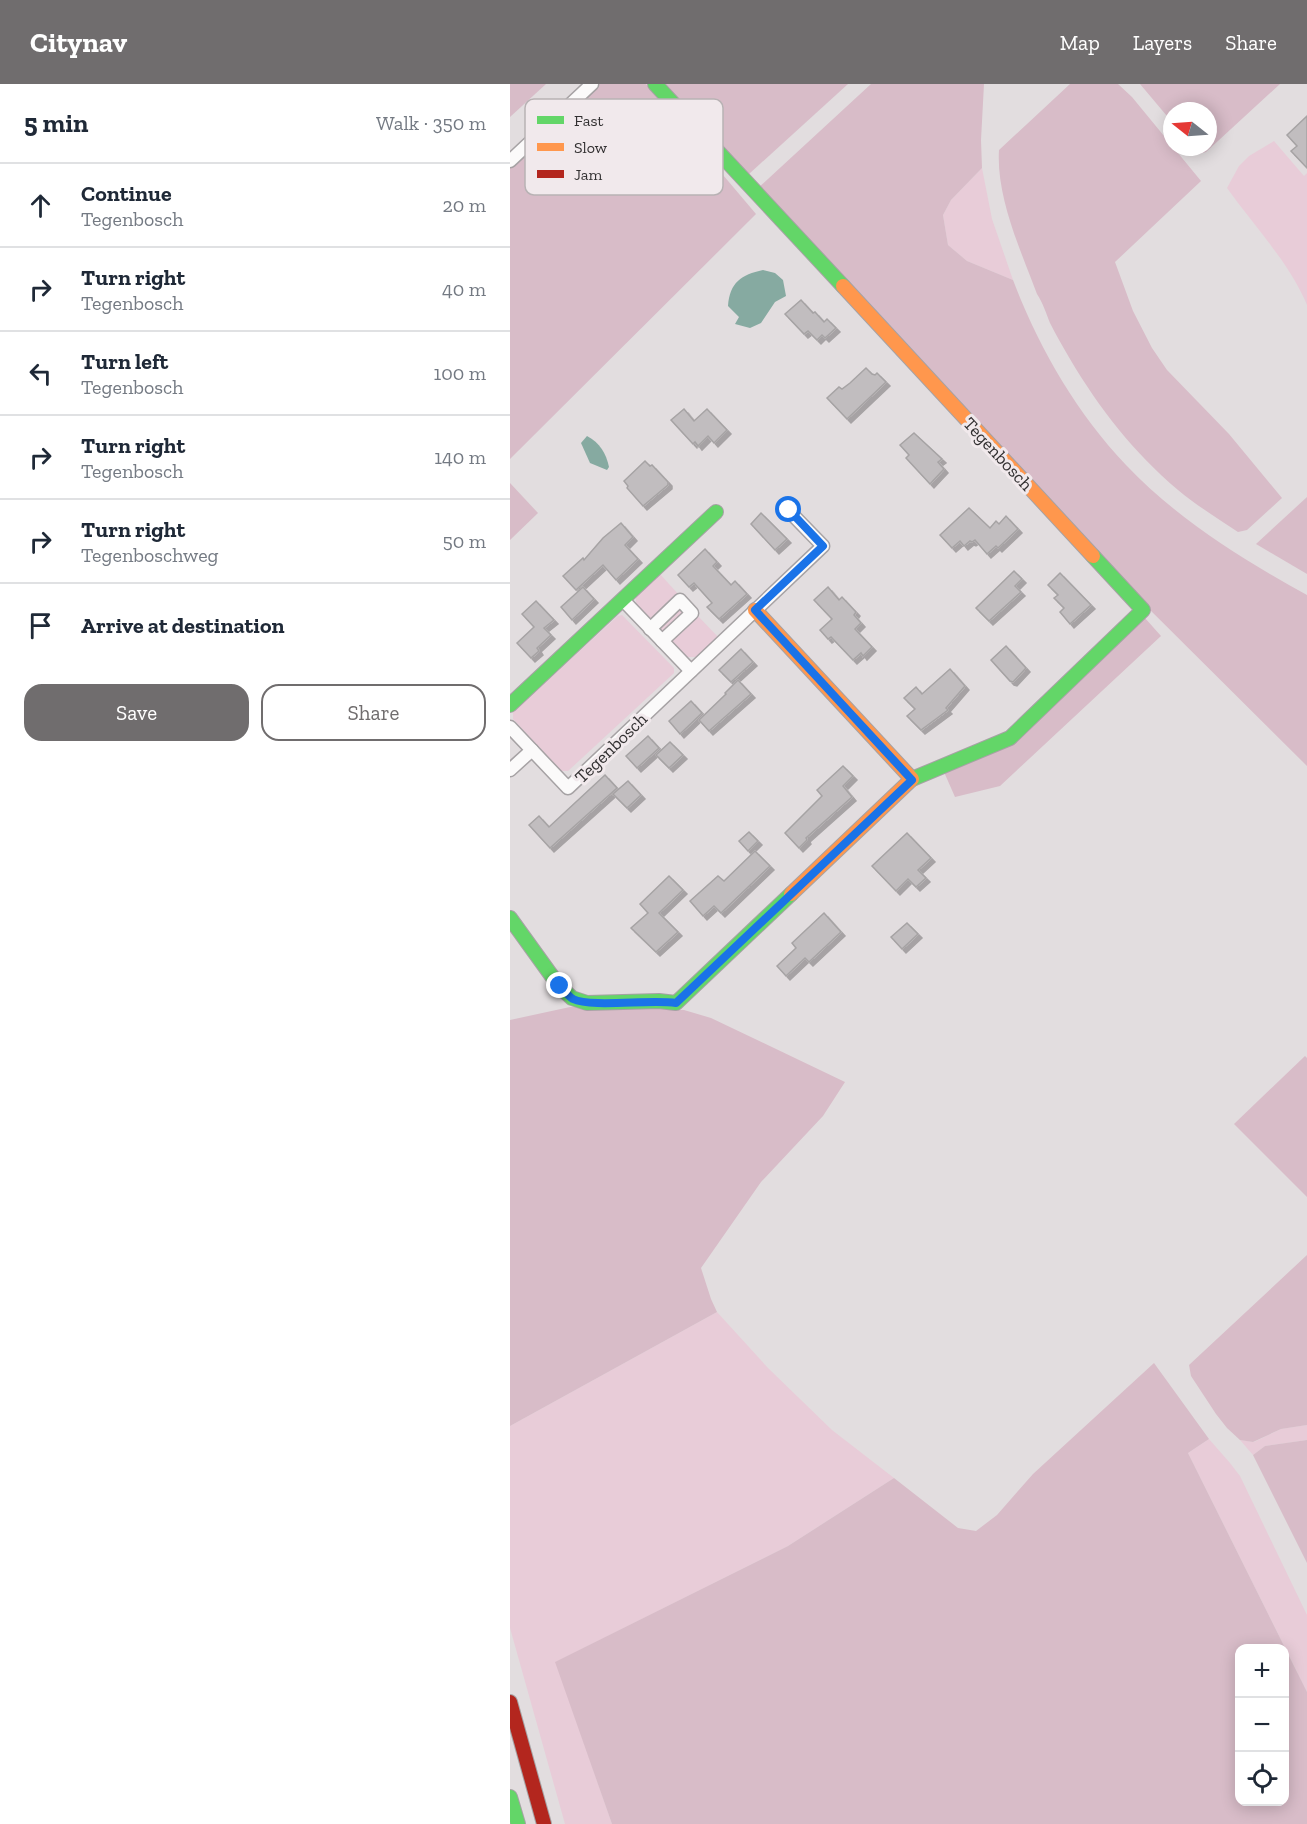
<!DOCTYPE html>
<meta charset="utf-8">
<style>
body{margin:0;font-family:"Zilla Slab",serif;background:#f2f2f3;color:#1f2937}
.controls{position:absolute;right:18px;bottom:18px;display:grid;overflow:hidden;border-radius:12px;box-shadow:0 3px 15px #0003}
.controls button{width:54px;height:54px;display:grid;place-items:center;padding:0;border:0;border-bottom:2px solid #e0e1e3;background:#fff;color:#1f2937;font:30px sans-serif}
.compass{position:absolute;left:653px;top:18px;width:54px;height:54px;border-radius:50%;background:#fff;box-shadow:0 3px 15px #0003;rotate:287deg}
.stop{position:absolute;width:18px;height:18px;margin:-14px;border:4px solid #1a73e8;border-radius:50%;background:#fff}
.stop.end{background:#1a73e8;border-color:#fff;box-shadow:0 2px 6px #0008}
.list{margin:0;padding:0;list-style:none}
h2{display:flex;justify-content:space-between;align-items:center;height:78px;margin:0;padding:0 24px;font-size:26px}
h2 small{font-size:20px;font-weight:400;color:#747a83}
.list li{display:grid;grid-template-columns:39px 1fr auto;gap:18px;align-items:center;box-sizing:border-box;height:84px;padding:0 24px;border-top:2px solid #e0e1e3}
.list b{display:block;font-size:22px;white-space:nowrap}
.list p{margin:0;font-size:20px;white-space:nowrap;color:#747a83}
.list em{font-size:20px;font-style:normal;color:#747a83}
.actions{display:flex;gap:12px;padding:18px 24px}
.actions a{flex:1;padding:14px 0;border:2px solid #706d6e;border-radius:18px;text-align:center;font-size:21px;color:#706d6e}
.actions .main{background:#706d6e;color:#fff}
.icon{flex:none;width:33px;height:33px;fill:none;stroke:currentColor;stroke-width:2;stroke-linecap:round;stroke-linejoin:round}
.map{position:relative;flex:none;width:797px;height:1740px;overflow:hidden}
header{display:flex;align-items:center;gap:36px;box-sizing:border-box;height:84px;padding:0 30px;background:#706d6e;color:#fff}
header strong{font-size:28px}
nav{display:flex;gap:33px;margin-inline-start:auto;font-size:21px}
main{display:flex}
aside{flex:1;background:#fff}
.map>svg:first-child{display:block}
.green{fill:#e8ccd8}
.forest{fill:#d8bcc8;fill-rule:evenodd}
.water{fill:#86aaa1}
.building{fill:#c1bdbf;stroke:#a6a3a4;stroke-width:1.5;filter:url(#shadow)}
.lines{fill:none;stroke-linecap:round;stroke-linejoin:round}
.street-casing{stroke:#a6a2a4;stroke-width:15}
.fast-casing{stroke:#a6a2a4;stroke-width:16}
.slow-casing{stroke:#a6a2a4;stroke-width:16}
.jam-casing{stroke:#a6a2a4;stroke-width:16}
.street{stroke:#fbfafa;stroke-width:12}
.fast{stroke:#63d668;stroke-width:14}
.slow{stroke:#ff974d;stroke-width:14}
.jam{stroke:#b3261e;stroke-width:14}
.route{stroke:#1a73e8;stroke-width:8}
.labels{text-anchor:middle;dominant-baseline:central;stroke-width:6;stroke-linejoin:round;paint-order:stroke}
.street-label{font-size:18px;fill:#323031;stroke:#f1e9ec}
.key{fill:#f1e9ec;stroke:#b8b2b4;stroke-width:1.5}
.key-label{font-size:16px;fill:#323031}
</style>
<header>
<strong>Citynav</strong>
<nav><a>Map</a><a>Layers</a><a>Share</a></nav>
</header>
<main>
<aside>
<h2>5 min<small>Walk · 350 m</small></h2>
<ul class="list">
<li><svg class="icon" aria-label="ahead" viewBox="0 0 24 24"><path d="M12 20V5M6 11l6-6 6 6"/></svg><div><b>Continue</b><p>Tegenbosch</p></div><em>20 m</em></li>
<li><svg class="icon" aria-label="right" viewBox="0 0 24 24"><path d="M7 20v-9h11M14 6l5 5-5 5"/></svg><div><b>Turn right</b><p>Tegenbosch</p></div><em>40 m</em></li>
<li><svg class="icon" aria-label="left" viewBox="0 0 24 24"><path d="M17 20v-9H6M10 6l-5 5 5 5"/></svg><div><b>Turn left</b><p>Tegenbosch</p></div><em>100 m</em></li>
<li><svg class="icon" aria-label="right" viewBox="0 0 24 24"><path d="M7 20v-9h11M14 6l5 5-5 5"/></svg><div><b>Turn right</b><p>Tegenbosch</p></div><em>140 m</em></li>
<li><svg class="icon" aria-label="right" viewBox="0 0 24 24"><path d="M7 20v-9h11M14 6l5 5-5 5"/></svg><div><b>Turn right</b><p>Tegenboschweg</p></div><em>50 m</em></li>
<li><svg class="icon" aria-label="arrive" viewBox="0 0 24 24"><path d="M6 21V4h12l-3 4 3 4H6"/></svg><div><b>Arrive at destination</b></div></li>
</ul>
<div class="actions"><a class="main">Save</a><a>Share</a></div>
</aside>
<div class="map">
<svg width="797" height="1740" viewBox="0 0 797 1740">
<defs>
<filter id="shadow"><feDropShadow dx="4" dy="4" stdDeviation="0" flood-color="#0004"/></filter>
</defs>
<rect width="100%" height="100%" fill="#e2dddf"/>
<!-- green -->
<g class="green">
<path d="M764,57L794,92L797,89V221C779,178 744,142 717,104L729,82L739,72Z"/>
<path d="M472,84L482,135L503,196L457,177L438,161L433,131L441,116Z"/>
<path d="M148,488L170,512L146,535L139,534L126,521V510Z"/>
<path d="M169,524L175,529L153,550L148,545Z"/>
<path d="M186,530L209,554L187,573H177L163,560L162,552Z"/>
<path d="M112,531L164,584V589L58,687H51L3,635V628L108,532Z"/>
<path d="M207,1228L258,1284L322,1346L384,1394L278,1462L46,1578L102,1740H55L0,1544V1342Z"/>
<path d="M797,1341V1356L755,1362L743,1371L730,1356L744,1358L771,1345Z"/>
<path d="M699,1355L720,1379L730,1392L797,1531V1608L678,1369Z"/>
</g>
<!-- forest -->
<g class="forest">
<path d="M0,0H36L0,33Z"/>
<path d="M90,0H136L246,130L0,375V84Z"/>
<path d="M149,0H338L239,90Z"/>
<path d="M361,0H474L471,56L472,84L441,116L433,131L438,161L457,177L503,196C529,264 566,328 616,381C666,434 733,476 797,511V682L628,514L247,105Z"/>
<path d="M560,0H608L622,13L691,97L605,178L623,227L642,264L657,286L719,350L772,414L737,446L728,448C707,434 686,421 668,406C624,369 589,324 560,275C553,263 546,251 540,239C536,229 533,219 527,210C511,167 486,113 489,66Z"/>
<path d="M630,0H770L696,68L689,70L683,63H698V27H662V38Z"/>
<path d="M0,399L28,429L0,456Z"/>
<path d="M797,413V490L746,460Z"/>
<path d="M635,534L651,552L490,702L445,713L434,688L505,658Z"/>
<path d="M117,922L174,926L201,934L335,998L313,1032L251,1098L191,1184L201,1215L207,1228L0,1342V936L60,923Z"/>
<path d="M795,972L797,974V1113L724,1040Z"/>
<path d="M797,1171V1341L771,1345L743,1358L730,1356L717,1344L706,1330L681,1292L679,1281Z"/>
<path d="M644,1279L699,1355L678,1369L797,1608V1740H102L45,1578L278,1462L384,1394L448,1444L466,1447L487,1431L523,1390ZM730,1564H774V1718H730Z"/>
<path d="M797,1356V1479L743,1371L755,1362Z"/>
</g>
<!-- water -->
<g class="water">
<path d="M253,186L265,189L273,196L276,212L265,218L251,239L240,244L225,240L229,233L218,222C220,198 231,191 253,186Z"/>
<path d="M77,352C90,359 96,369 99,383L97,386L80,379L71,359Z"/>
</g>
<!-- building -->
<g class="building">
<path d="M797,32V84L781,67L787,62L777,51Z"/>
<path d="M291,216L303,229L305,228L314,238L317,235L326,244L315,254L312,251L307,256L298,247L294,250L275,230Z"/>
<path d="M356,284L362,290L365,291L367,289L376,298L337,335L317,314L329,303L332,305L340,299Z"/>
<path d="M174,325L184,337L197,325L217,346L204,359L198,352L188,362L185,358L183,360L161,336Z"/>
<path d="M404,349L432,375L428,378L434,385L420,400L396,374L399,371L390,361Z"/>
<path d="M135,377L140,382L142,381L158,398V401L133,422L117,404L118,402L114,397Z"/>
<path d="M459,424L480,444L486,437L489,440L496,432L508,445L488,464L486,462L477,470L465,456L462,458L460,457L454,462L450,457L442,464L430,451Z"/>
<path d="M251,429L277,455L265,466L241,440Z"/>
<path d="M111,439L123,453L115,461L128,475L106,496L93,481L66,506L53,492L73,474L74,476L93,454Z"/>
<path d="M195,465L207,478L203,482L221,501L225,497L237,510L209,535L197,523L202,519L184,499L179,503L168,491Z"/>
<path d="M504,487L512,495L505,502L511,508L479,537L466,524Z"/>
<path d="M550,489L581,521L560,540L550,528L554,524L544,514L548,511L538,501Z"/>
<path d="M73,503L84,515L62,536L51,523Z"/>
<path d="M318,503L329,516L332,513L346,528L344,531L351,539L345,545L362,563L353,572L351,569L343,576L321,553L318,555L310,546L322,535L304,516Z"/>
<path d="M26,517L44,536L34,544L41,551L27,564L29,567L21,574L7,559L24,543L12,530Z"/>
<path d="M496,562L516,584L503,598L500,597L481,576Z"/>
<path d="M231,565L243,578L221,598L209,586Z"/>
<path d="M440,585L455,602L436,624L438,626L411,646L397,632L405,625L394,614L406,603L412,610Z"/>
<path d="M228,596L241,610L199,647L189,636L216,610L215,609Z"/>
<path d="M181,617L192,629L170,650L159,637Z"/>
<path d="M138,652L149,664L127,684L116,672Z"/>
<path d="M160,658L173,671L159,684L146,671Z"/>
<path d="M333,682L343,692L333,702L342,713L296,754L297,756L289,764L275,749L312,712L307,706Z"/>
<path d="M95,691L107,704L40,764L19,741L29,732L39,743Z"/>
<path d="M118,697L131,711L117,724L103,710Z"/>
<path d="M239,748L248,757L238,767L229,757Z"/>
<path d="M397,749L421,774L408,786L416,794L406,803L398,795L386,807L362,782Z"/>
<path d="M245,767L260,782L211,829L204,822L193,832L180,817L208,792L214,797Z"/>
<path d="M159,792L173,806L149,829L168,848L146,868L121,844L138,829L130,820Z"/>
<path d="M314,829L331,848L299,878L295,874L276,892L267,882L286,864L282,859Z"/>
<path d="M397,839L408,850L392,865L381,853Z"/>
</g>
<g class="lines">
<defs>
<g id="street">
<path d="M0,77L82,0"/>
<path d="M113,516L181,587"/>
<path d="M140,545L170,516L182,529L152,557"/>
<path d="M0,643L58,704L313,462L278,426"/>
<path d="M0,686L22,666"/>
</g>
<g id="fast">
<path d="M145,0L333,202"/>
<path d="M0,621L206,428"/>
<path d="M402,695L500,654L633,526L583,472"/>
<path d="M0,834L49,902L62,914L77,919L149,917L166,919L281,810"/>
<path d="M0,1713L8,1740"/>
</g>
<g id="slow">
<path d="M333,202L583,472"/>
<path d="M245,526L402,695L281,810"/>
</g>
<path id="jam" d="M0,1618L34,1740"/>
</defs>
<!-- street casing -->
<use href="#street" class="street-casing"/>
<!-- fast casing -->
<use href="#fast" class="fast-casing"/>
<!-- slow casing -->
<use href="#slow" class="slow-casing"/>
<!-- jam casing -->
<use href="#jam" class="jam-casing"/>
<!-- street -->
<use href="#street" class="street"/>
<!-- fast -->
<use href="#fast" class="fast"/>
<!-- slow -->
<use href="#slow" class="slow"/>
<!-- jam -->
<use href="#jam" class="jam"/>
</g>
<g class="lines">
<!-- route -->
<path class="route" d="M50,902C54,906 58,912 63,915C82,924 140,915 166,919L402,696L245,526L313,462L279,426"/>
</g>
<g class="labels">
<!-- street labels -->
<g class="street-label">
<text transform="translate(488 370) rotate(47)">Tegenbosch</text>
<text transform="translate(101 664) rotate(-44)">Tegenbosch</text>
</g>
</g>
<!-- legend -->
<rect x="15" y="15" width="198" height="96" rx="9" class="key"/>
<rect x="27" y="32" width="27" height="8" fill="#63d668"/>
<rect x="27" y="59" width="27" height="8" fill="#ff974d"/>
<rect x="27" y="86" width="27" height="8" fill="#b3261e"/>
<g class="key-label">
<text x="64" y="42">Fast</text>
<text x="64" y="69">Slow</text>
<text x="64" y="96">Jam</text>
</g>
</svg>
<div class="controls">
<button>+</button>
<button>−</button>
<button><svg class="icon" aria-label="locate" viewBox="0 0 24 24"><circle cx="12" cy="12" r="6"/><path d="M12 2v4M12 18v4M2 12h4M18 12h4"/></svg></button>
</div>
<svg class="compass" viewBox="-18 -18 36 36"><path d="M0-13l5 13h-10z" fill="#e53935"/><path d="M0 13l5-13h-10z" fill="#747a83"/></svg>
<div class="stop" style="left:279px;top:426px"></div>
<div class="stop end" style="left:50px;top:902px"></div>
</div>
</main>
